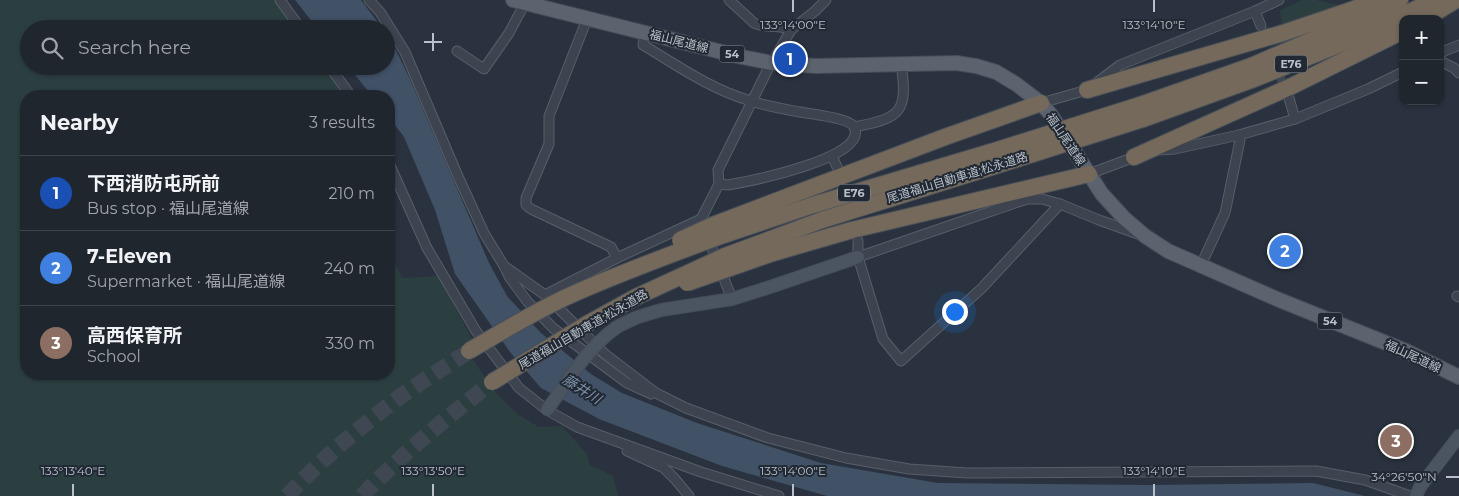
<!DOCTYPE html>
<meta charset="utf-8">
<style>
body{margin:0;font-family:Montserrat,"Noto Sans JP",sans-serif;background:#272e36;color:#f1f3f6}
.controls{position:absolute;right:15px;top:15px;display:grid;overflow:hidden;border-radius:10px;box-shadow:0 1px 4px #0004}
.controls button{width:45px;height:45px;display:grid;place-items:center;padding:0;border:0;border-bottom:1px solid #3c434a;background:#1f262e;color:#f1f3f6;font:25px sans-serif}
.you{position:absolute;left:954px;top:311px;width:18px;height:18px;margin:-12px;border:4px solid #fff;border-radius:50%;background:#1a73e8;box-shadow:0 0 0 8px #1a73e833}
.badge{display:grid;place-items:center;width:32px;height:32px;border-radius:50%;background:#9abced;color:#fff;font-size:16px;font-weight:700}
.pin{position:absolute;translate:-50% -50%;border:2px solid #fff;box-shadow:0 1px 5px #0006}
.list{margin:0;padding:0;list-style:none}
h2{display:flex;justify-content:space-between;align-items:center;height:65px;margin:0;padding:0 20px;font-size:21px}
h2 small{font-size:16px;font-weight:400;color:#a1a5aa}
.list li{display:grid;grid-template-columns:32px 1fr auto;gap:15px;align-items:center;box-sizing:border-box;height:75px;padding:0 20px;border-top:1px solid #3c434a}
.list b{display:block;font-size:19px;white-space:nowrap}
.list p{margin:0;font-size:16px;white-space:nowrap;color:#a1a5aa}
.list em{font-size:16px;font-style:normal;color:#a1a5aa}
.icon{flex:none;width:28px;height:28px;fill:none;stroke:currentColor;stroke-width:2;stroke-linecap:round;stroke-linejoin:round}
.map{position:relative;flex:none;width:1459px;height:496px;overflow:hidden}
.search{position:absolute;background:#1f262e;box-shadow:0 1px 4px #0004;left:20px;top:20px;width:375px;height:55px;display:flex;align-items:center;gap:12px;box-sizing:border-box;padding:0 18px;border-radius:28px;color:#a1a5aa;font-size:19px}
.panel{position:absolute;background:#1f262e;box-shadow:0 1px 4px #0004;left:20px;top:90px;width:375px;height:290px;border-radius:20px}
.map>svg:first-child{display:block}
.green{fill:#2c3f40}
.water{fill:#415166}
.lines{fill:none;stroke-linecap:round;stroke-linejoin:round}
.street-tunnel{stroke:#3f4753;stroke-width:9;stroke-dasharray:9 4.5;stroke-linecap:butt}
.highway-tunnel{stroke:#3f4753;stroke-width:16;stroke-dasharray:16 8;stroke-linecap:butt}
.street-casing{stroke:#575f69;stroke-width:11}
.secondary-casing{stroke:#464d58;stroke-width:14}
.primary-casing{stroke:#464d58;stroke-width:16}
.highway-casing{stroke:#474f59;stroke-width:18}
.street{stroke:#3d444f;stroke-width:9}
.secondary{stroke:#4b5461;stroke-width:12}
.primary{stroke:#5b636e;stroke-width:14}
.highway{stroke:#74695b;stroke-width:16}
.secondary-bridge-casing{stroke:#464d58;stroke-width:14;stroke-linecap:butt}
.highway-bridge-casing{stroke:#474f59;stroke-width:18;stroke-linecap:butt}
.secondary-bridge{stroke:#4b5461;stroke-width:12}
.highway-bridge{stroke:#74695b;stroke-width:16}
.ticks{fill:none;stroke:#b9c0c9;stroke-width:2}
.labels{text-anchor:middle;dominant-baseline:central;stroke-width:4;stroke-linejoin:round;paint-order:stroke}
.shield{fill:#212934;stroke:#8b939c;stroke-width:1}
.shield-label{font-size:11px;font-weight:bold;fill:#b9c0c9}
.street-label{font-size:12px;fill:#b9c0c9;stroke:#212934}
.water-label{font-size:14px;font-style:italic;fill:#7d91a9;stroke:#212934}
.ticks-label{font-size:12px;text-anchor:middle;fill:#b9c0c9;stroke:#212934;stroke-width:4;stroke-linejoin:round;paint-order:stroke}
</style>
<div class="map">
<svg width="1459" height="496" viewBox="0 0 1459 496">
<rect width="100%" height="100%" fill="#29323e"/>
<!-- green -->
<g class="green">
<path d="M0,0H274L296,29H29V66H324L346,96H26V374H389V252L402,278L438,276L472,339L463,346L497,394L516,413L539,427L562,426L587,454L590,465L613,476L618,496H0Z"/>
<path d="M1302,0H1316L1339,5L1282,27L1280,10Z"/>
</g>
<!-- water -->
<g class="water">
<path d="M295,0H361L383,29H318Z"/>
<path d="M386,33L390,38L410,79L489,263L507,296L541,333L591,374L622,393L697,423L821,463L938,483L1149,485L1313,483L1365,496H827L722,466L599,419L541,388L510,352L455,274L435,210L404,137L389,117V96H372L348,66H386Z"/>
</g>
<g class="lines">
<!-- street-tunnel -->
<path class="street-tunnel" d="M1264,36L1286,91"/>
<!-- highway-tunnel -->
<g class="highway-tunnel">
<path d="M287,496C319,462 355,431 393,402C417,384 444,368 469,351"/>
<path d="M362,496C403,453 445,419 492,382"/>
</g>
<defs>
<g id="street">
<path d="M280,0L301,29"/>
<path d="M369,0L380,12L405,52L457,174L484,233L504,266L510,278L527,301L553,328L627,383L651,394"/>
<path d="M729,0L754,23C765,29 780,24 791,30"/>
<path d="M1255,11L1261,26"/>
<path d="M587,19L549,116V144L526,198V205L531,209L611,247L617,258"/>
<path d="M645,33L643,45C678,66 712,90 751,101C767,106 784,109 800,112C810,114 850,118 854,127C870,158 746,182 728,185L719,184"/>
<path d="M457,51L484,69L509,33L525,3"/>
<path d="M1440,53L1459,45"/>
<path d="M1440,61L1454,68L1459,73"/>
<path d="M329,66L351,96"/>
<path d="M1289,98L1295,119"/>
<path d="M1041,103L1087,90L1120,65L1255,11L1279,0"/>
<path d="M854,127C902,118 908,112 901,63"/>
<path d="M1159,150L1175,149L1239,135L1295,119L1368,89L1403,72"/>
<path d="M832,156L837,167"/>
<path d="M389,163L427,248L476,331L519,388L547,410L577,427L701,472L779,496"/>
<path d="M1089,174L1137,156"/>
<path d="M708,238L732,299"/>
<path d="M858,241V257L883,339L901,361L982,288L1060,204"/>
<path d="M858,257L1018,202L1028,199H1042L1060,204L1099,220L1138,234"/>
<path d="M1201,265L1225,213L1240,140L1239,135"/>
<path d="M504,266L545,295L605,354L656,393L686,408L768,438L846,458L909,469L967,473L1316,471L1365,480L1410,496"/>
<path d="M545,295L617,258L701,219L719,184L718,170L767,71L791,30L815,11L826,0"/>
<path d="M1457,296L1459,297"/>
<path d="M627,451L664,468L675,479L689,496"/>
</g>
<g id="secondary">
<path d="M638,317L661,310L732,299L764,289L858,257"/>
<path d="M1416,496L1420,487L1459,436"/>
</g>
<path id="primary" d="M513,0L742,57L772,63L816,66L956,63L976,66L996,72L1016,84L1041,103L1051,115L1102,194L1124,218L1145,236L1168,251L1277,299L1406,351L1459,377"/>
<g id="highway">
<path d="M1425,19L1456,0"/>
<path d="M1087,90L1283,33L1354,9L1375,0"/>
<path d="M1140,105L1251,66L1361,19L1400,0"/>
<path d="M1143,119L1254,79L1365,34L1434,0"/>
<path d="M1134,157L1292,86L1403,31"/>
<path d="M713,225L945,137L1041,103"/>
<path d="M718,237L813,205L991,152"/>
<path d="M725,256L822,220L995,166"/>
<path d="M730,268L773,253L852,230L1089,174"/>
</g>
</defs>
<!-- street casing -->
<use href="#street" class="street-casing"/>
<!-- secondary casing -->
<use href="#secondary" class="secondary-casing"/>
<!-- primary casing -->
<use href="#primary" class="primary-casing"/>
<!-- highway casing -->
<use href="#highway" class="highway-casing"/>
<!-- street -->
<use href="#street" class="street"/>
<!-- secondary -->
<use href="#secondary" class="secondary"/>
<!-- primary -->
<use href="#primary" class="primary"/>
<!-- highway -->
<use href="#highway" class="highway"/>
<defs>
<path id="secondary-bridge" d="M547,410C568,381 587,348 617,327C624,323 631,320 638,317"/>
<g id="highway-bridge">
<path d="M991,152L1140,105"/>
<path d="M995,166L1143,119"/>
<path d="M680,240L713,225"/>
<path d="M687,283L730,268"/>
<path d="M469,351C503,331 537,310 573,294C620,273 669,255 718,237"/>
<path d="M492,382L587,324L636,297L725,256"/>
</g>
</defs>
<!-- secondary-bridge casing -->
<use href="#secondary-bridge" class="secondary-bridge-casing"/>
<!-- highway-bridge casing -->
<use href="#highway-bridge" class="highway-bridge-casing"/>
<!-- secondary-bridge -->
<use href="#secondary-bridge" class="secondary-bridge"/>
<!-- highway-bridge -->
<use href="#highway-bridge" class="highway-bridge"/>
</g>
<!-- ticks -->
<path class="ticks" d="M793,0V12M1154,0V12M433,33V51M424,42H442M1446,477H1459M73,484V496M433,484V496M793,484V496M1154,484V496"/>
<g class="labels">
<!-- shield labels -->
<g class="shield">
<rect x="719.5" y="45.5" width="25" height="17" rx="4"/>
<rect x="1275" y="55.5" width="32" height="17" rx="4"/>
<rect x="838" y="184.5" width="32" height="17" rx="4"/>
<rect x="1317.5" y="312.5" width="25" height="17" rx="4"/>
</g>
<g class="shield-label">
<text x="732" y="54">54</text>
<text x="1291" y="64">E76</text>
<text x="854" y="193">E76</text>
<text x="1330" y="321">54</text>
</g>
<!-- street labels -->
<g class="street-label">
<text transform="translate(679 41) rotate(14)">福山尾道線</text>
<text transform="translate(1066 139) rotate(56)">福山尾道線</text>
<text transform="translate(957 177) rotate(-17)">尾道福山自動車道;松永道路</text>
<text transform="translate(583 329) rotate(-30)">尾道福山自動車道;松永道路</text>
<text transform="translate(1413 356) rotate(25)">福山尾道線</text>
</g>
<!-- water labels -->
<g class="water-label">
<text transform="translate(582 389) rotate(32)">藤井川</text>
</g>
</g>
<g class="ticks-label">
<text x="793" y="29">133°14'00"E</text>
<text x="1154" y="29">133°14'10"E</text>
<text x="73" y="475">133°13'40"E</text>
<text x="433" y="475">133°13'50"E</text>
<text x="793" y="475">133°14'00"E</text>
<text x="1154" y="475">133°14'10"E</text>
<text x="1404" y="481">34°26'50"N</text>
</g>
</svg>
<div class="controls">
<button>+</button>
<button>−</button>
</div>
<div class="you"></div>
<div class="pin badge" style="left:790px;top:59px;background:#1a4fb4">1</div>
<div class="pin badge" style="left:1285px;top:251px;background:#3f7fe0">2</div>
<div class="pin badge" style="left:1396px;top:441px;background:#8d6e63">3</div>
<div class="search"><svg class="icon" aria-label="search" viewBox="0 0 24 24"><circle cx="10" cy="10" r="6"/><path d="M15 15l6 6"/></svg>Search here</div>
<section class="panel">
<h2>Nearby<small>3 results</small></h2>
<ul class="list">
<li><span class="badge" style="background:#1a4fb4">1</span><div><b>下西消防屯所前</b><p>Bus stop · 福山尾道線</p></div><em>210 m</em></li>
<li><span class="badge" style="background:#3f7fe0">2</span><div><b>7-Eleven</b><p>Supermarket · 福山尾道線</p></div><em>240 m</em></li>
<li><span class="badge" style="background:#8d6e63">3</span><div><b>高西保育所</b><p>School</p></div><em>330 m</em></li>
</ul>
</section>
</div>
